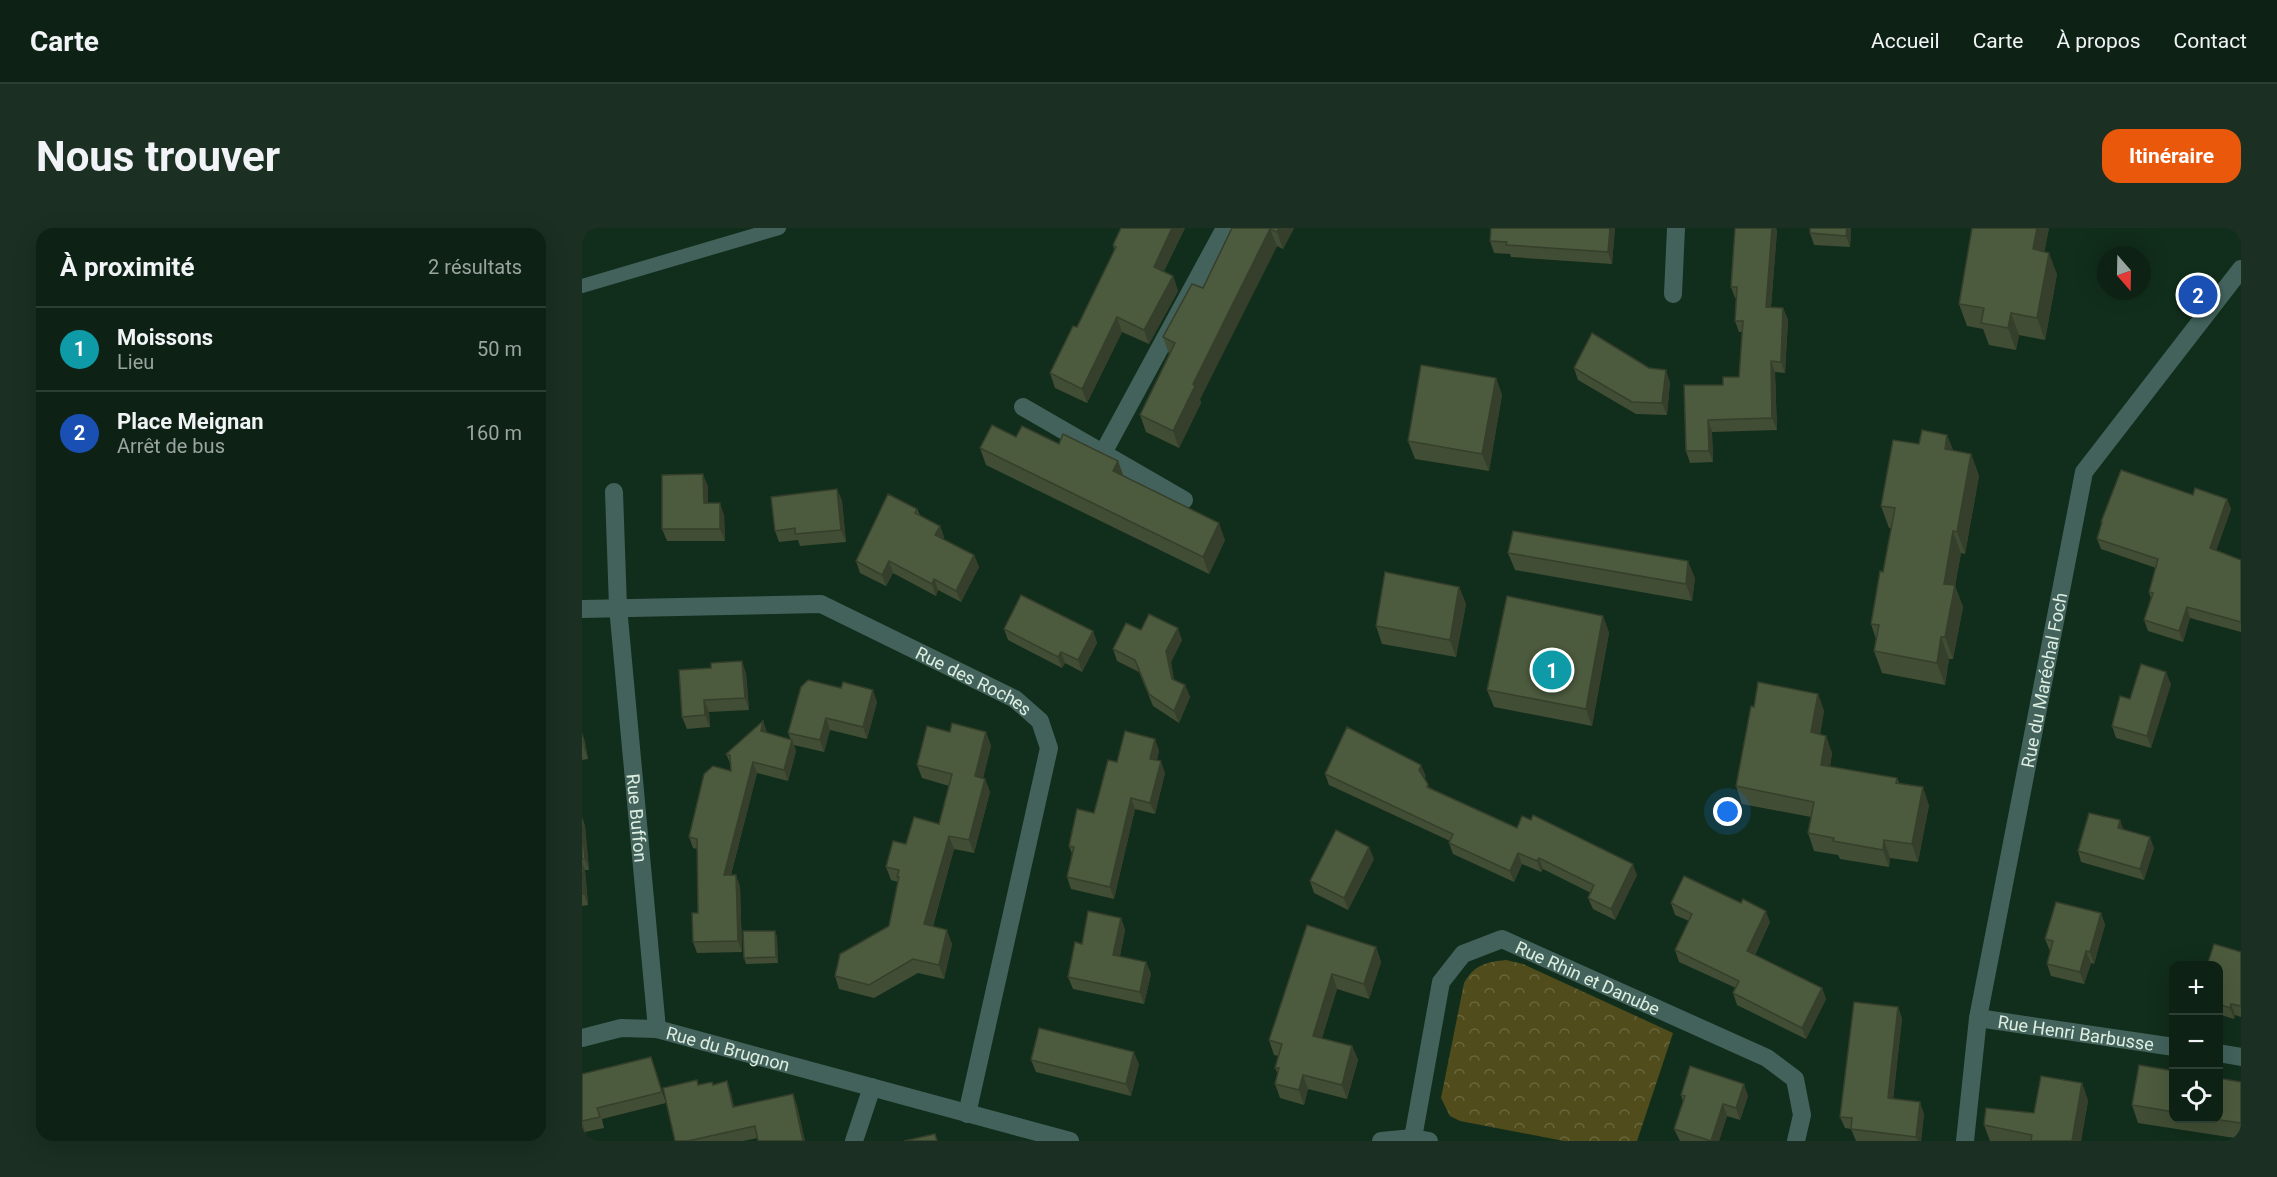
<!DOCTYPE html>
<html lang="fr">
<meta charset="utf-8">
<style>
body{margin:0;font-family:Roboto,sans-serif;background:#1b2f22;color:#f1f3f6}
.controls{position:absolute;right:18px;bottom:18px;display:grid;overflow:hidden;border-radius:12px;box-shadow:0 6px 24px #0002}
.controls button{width:54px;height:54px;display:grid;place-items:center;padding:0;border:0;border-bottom:2px solid #2d3f34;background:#0d2214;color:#f1f3f6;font:30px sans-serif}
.compass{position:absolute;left:1515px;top:18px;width:54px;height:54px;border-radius:50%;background:#0d2214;box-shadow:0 6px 24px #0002;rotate:160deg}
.you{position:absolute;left:1146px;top:584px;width:21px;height:21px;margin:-15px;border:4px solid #fff;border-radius:50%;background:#1a73e8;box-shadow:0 0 0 9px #1a73e833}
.badge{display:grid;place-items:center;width:39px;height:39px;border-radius:50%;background:#ea580c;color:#fff;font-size:20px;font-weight:700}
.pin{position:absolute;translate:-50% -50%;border:3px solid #fff;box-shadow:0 2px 6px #0006}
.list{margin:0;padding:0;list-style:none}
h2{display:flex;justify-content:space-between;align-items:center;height:78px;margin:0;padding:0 24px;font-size:26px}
h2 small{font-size:20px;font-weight:400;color:#9aa4a0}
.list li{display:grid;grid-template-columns:39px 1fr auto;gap:18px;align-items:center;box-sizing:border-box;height:84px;padding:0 24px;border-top:2px solid #2d3f34}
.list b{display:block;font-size:22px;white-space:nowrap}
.list p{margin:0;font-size:20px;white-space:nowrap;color:#9aa4a0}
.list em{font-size:20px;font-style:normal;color:#9aa4a0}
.icon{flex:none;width:33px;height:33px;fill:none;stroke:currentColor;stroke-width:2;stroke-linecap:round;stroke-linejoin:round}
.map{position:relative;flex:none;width:1659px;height:913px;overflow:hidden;border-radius:18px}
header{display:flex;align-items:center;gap:36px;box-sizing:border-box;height:84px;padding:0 30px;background:#0d2214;border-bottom:2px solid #2d3f34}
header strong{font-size:28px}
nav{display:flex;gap:33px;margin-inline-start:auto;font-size:21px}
.intro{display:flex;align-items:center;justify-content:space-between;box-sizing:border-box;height:144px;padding:0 36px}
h1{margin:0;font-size:42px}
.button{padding:15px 27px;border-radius:18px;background:#ea580c;color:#fff;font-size:21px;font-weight:700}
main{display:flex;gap:36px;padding:0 36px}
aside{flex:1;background:#0d2214;border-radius:18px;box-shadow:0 6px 24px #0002}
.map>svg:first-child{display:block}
.park{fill:url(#park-crowns)}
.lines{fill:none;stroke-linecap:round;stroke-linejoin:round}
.lane{stroke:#42625b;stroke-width:14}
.street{stroke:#42625b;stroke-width:18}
.wall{fill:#414d34}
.shaded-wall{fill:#353f2b}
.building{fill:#4c5a3d;stroke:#353f2b;stroke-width:1.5}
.labels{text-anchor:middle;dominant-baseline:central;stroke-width:5;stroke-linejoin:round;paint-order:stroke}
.street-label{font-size:18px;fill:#ddeee1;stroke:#062312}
</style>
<header>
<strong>Carte</strong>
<nav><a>Accueil</a><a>Carte</a><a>À propos</a><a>Contact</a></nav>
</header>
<div class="intro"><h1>Nous trouver</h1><a class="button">Itinéraire</a></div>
<main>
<aside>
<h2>À proximité<small>2 résultats</small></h2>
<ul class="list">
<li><span class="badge" style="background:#0f9aa8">1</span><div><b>Moissons</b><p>Lieu</p></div><em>50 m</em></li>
<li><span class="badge" style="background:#1a4fb4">2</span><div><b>Place Meignan</b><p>Arrêt de bus</p></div><em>160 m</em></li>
</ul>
</aside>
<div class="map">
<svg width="1659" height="913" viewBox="0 0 1659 913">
<defs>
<pattern id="park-crowns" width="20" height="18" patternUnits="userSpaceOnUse" patternTransform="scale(1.5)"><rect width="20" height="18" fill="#514c1c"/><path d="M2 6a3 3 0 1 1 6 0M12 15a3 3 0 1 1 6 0" fill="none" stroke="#6a663d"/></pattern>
</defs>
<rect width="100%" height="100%" fill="#112d1b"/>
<!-- park -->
<path class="park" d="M924,732L941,736L1091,805L1055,913H982L878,893L868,888L859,870L882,755C892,737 904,734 924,732Z"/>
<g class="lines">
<!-- lane -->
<path class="lane" d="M0,58L197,0"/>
<!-- street -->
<g class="street">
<path d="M1091,66L1094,0"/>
<path d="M441,179L602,272"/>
<path d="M521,225L643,0"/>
<path id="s1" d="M32,264L36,379L75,801"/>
<path id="s2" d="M0,381L239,376L433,471L458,493L467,520L385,886"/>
<path id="s3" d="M1396,790L1592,819"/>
<path id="s4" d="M0,810L39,800L75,801L488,913"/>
<path d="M1636,825L1659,829"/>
<path id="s5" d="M831,910L859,754L881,726L920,711L1185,830L1213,851L1220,887L1214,913"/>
<path d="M272,913L290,859"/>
<path d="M799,913L831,910L847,913"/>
<path id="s6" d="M1383,913L1396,790L1502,244L1659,41"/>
</g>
</g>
<!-- wall -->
<g class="wall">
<path d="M539,0H603L582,43L591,48L596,63L567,116L540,104L505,175L473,160L468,145L495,99L532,22L531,17Z"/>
<path d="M650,0H712L701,21L695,18L618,171L619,175L597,220L564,204L558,187L587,126L581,109L621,60Z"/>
<path d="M1033,0L1030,36L929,29L928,26L912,25L908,13Z"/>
<path d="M1153,0H1194L1195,3L1189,79L1201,80L1206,92L1203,145L1193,144L1195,202L1130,204L1131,234L1108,235L1104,223L1141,157L1157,149L1160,104H1157L1153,93L1154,70H1153L1149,59Z"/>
<path d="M1269,0L1268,19L1232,17L1228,5Z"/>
<path d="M1467,0L1462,24L1475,46L1463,112L1437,107L1434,122L1407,117L1401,101L1385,98L1377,76Z"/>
<path d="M992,140H1067L1088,154L1085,187L1054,186L996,152Z"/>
<path d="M914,150L920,167L907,243L833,231L826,213Z"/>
<path d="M1365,207L1371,222L1389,226L1397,248L1383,326L1379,325L1373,358L1381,379L1371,431H1367L1363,457L1300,445L1292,423L1294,411L1289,396L1301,344L1309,300H1307L1299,278L1337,216Z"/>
<path d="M434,209L477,216L536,233L541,247L643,312L627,346L404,237L398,220Z"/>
<path d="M126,258V275L142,287L143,313H85L80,301Z"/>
<path d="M255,261L260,273L264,314L218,318L216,312L197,314L193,303Z"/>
<path d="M1611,267L1645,271L1649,281L1634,323L1659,332V404L1608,390L1601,414L1566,403L1562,392L1569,371L1567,364L1574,340L1519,321L1515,311L1520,296L1519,294Z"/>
<path d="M335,281L338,287L358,298L362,309L361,311L392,327L397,339L379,374L356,362L354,368L311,345L304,358L278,345L274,333Z"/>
<path d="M926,325L1113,350L1110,373L933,342Z"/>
<path d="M877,359L884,376L874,429L800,416L794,398Z"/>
<path d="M1021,388L1027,405L1010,498L912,479L905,462Z"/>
<path d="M422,401L511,403L515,415L500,444L483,435L480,440L426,412Z"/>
<path d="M559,402L600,412L589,434L592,452L603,457L608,469L597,495L571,478L557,444L535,433L531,421Z"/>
<path d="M97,442L164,445L167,482L127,484L128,499L105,501L100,489Z"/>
<path d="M1589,456L1569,520L1534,510L1530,498L1548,471Z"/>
<path d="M219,459L295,474L285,511L248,502L242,524L212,517L214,523L206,553L175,545L149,647L158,658L160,724L115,725L111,714L116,685L115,621L111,620L107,609L149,543V537L144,526L181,493L185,505L209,512L206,505Z"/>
<path d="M1236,466L1242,483L1238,506L1244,508L1250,525L1248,539L1315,550L1317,555L1347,577L1336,634L1308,630L1307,639L1258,631L1256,627L1232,623L1226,605L1229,589L1160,576L1154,558L1172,479Z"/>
<path d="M368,504H404L409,518L401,550L403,551L408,564L392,625L372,621L351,698L370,716L362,751L336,745L292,770L257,761L253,748L307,698L316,654L309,652L304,639L324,616L357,596L367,558L340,550L335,537Z"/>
<path d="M0,505L3,514L6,531L0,532Z"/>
<path d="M577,522L575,532L583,545L573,586L553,581L532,671L489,661L485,649L490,626L487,618L512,585L535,534Z"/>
<path d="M743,546L844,548L842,550L848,561L935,600L1055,647L1033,692L1011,681L1006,670L1009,665L961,641L959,644L940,636L932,654L871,626L867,615L868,613L747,557Z"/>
<path d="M0,589L3,598L7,642H3L6,677L0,678Z"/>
<path d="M1541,602L1572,620L1562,652L1499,634L1496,623Z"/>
<path d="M792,631L766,682L732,665L728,653Z"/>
<path d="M1089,675L1188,694L1173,727L1240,760L1244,771L1224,811L1155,777L1151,765L1154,760L1097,734L1093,722L1107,693L1093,687Z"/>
<path d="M1519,685L1523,697L1512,736L1509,735L1502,756L1469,748L1465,736L1468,723L1463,711Z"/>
<path d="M539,690L543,702L538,728L564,734L569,746L562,776L491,761L486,749L500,716Z"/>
<path d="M725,697L794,719L799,734L787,771L755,761L740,810L770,818L776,832L765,871L726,861L722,877L698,870L693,856L696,846L693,840L697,828L692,827L687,812Z"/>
<path d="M193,703L195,709L196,735L164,736L162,730Z"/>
<path d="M1659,724V789L1653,787L1652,791L1636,786V738Z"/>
<path d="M1316,779L1320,791L1311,871L1342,886L1339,913H1274L1269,901L1263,900L1258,889Z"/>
<path d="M69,829L84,875L20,891L22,900L3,904L6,913H0V846Z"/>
<path d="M449,832L557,836L549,868L454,844Z"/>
<path d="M1592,843V891H1636L1659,854V911L1556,895L1550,877Z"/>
<path d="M1500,855L1506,873L1499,913H1408L1402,897L1452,885Z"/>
<path d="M116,857H131L149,865L152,879L211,866L215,878L223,913H176V910L161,913H93Z"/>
<path d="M1099,867L1166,868L1158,892L1145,888L1137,913H1098L1092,901L1101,874Z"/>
</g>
<!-- shaded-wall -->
<g class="shaded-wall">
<path d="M590,0H603L577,53L572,39Z"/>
<path d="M697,0H712L701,21L695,4Z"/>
<path d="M1028,0H1033L1030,36L1026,24Z"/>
<path d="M1190,0H1194L1195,3L1188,91L1184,79Z"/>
<path d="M1265,0H1269L1268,19L1264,8Z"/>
<path d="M1455,0H1467L1459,43L1451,21Z"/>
<path d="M688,1L695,18L618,171L619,175L597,220L591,203L611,156Z"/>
<path d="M1467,25L1475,46L1463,112L1455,90Z"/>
<path d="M591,48L596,63L567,116L562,102Z"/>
<path d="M1201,80L1206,92L1203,145L1199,134Z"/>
<path d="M1429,85L1437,107L1434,122L1426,100Z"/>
<path d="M535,89L540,104L505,175L500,161Z"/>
<path d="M1189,133L1193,144L1195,202L1190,190Z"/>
<path d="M1084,142L1088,154L1085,187L1080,175Z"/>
<path d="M914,150L920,167L907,243L900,226Z"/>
<path d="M1126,192L1130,204L1131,234L1127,223Z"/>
<path d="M1365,207L1373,228L1363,221Z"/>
<path d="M1389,226L1397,248L1383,326L1375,304Z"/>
<path d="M536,233L542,250L531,243Z"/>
<path d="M121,246L126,258V287L122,275Z"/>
<path d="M255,261L260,273L264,314L259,302Z"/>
<path d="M1645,271L1649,281L1631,331L1628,320Z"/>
<path d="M138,275L142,287L143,313L138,301Z"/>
<path d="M637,295L643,312L627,346L621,329Z"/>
<path d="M358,298L362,309L357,318L353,307Z"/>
<path d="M1371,303L1379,325L1373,358L1381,379L1371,431L1363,409L1362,356Z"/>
<path d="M392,327L397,339L379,374L374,363Z"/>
<path d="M307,333L311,345L304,358L300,347Z"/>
<path d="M1106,333L1113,350L1110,373L1104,356Z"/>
<path d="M352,351L356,362L354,368L350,356Z"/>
<path d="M877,359L884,376L874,429L868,412Z"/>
<path d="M1605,379L1608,390L1601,414L1597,403Z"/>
<path d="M1021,388L1027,405L1010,498L1004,481Z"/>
<path d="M596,400L600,412L589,434L594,463L590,451L584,423Z"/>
<path d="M511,403L515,415L500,444L496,432Z"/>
<path d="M1359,409L1367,431L1363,457L1355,435Z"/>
<path d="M479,424L483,435L480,440L476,429Z"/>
<path d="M160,433L164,445L167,482L163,470Z"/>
<path d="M1584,444L1589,456L1569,520L1565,508Z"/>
<path d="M603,457L608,469L597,495L592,483Z"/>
<path d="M291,462L295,474L285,511L281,499Z"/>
<path d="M1236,466L1242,483L1236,521L1229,504Z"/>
<path d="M122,472L127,484L128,499L123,487Z"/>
<path d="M244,490L248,502L242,524L238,512Z"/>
<path d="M181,493L185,504L183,514L179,503Z"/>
<path d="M404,504L409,518L398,562L393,548Z"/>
<path d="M0,505L3,514L6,531L2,520Z"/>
<path d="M1244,508L1250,525L1245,554L1239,537Z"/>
<path d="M573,511L577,522L573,542L568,531Z"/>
<path d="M210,512L214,523L206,553L202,542Z"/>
<path d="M579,533L583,545L573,586L568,575Z"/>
<path d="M171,534L175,545L146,658L142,647Z"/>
<path d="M839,537L844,548L841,553L837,542Z"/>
<path d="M403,551L408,564L392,625L387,612Z"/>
<path d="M1341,559L1347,577L1336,634L1330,616Z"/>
<path d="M549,570L553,581L532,671L528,659Z"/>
<path d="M0,589L3,598L7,642L3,631Z"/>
<path d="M1538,592L1542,603L1536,600Z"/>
<path d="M367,608L372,621L347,710L342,696Z"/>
<path d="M1568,609L1572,620L1562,652L1558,641Z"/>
<path d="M1302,612L1308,630L1307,639L1301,622Z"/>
<path d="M787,619L792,631L766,682L762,670Z"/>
<path d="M936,625L940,636L932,654L928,643Z"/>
<path d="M957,630L961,641L959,644L955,633Z"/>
<path d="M0,634L3,642L6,677L2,666Z"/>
<path d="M1051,636L1055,647L1033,692L1029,681Z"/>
<path d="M154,647L158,658L160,724L156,713Z"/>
<path d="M1184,683L1188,694L1169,734L1165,723Z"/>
<path d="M1519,685L1523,697L1512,736L1508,724Z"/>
<path d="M539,690L543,702L536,738L531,727Z"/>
<path d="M365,702L370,716L362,751L357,737Z"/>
<path d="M193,703L195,709L196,735L194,729Z"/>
<path d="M794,719L799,734L787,771L782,756Z"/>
<path d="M1504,723L1509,735L1502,756L1498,744Z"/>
<path d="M564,734L569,746L562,776L558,764Z"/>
<path d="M750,746L755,761L736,822L731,808Z"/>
<path d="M1240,760L1244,771L1224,811L1220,800Z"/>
<path d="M1649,776L1653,787L1652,791L1648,780Z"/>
<path d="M1316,779L1320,791L1310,882L1306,870Z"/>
<path d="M770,818L776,832L765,871L760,857Z"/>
<path d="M552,824L557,836L549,868L544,856Z"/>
<path d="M721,847L726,861L722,877L717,862Z"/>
<path d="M145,853L149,865L155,891L151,879Z"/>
<path d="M1500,855L1506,873L1499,913H1490Z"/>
<path d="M1162,856L1166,868L1158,892L1154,880Z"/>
<path d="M211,866L215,878L223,913H221Z"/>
<path d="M1338,874L1342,886L1339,913H1336L1334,909Z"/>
<path d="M1141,876L1145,888L1137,913H1129Z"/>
</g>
<!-- building -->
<g class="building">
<path d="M539,0H590L572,39L591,48L562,102L535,89L500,161L468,145L491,98L495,99L534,19L531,17Z"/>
<path d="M650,0H697L695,4L688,1L611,156L613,158L591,203L558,187L593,115L581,109L610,56L621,60Z"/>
<path d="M909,0H1028L1026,24L924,17L925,14L908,13Z"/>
<path d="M1153,0H1190L1184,79L1201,80L1199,134L1189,133L1190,190L1126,192L1127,223H1104L1102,157H1141V149H1157L1161,93H1153L1155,59H1149Z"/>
<path d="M1228,0H1265L1264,8L1228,5Z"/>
<path d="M1390,0H1455L1451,21L1467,25L1455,90L1429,85L1426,100L1399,95L1402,80L1377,76Z"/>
<path d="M1010,105L1067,140L1084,142L1080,175L1050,174L992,140Z"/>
<path d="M839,137L914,150L900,226L826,213Z"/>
<path d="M410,197L434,209L440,198L477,216L481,206L536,233L531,243L637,295L621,329L398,220Z"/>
<path d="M1340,202L1365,207L1363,221L1389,226L1375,304L1371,303L1362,356L1373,357L1363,409H1359L1355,435L1292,423L1297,397L1289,396L1298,343L1301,344L1313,280L1299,278L1311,212L1337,216Z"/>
<path d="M1539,242L1611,267L1613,260L1645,271L1628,320L1659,332V394L1605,379L1597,403L1562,392L1571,365L1567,364L1576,331L1515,311L1520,294H1519Z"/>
<path d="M121,246L122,275H138V301H80V247Z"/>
<path d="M255,261L259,302L213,306V300L193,303L189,269Z"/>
<path d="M306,266L335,281L333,285L358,298L353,307L392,327L374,363L352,351L350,356L307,333L300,347L274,333Z"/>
<path d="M931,303L1106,333L1104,356L926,325Z"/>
<path d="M803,344L877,359L868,412L794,398Z"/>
<path d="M439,367L511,403L496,432L479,424L476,429L422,401Z"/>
<path d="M925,368L1021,388L1004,481L905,462Z"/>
<path d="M567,386L596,400L584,423L590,451L603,457L592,483L567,466L553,432L531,421L544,395L559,402Z"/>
<path d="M160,433L163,470L122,472L123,487L100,489L97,442L129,440V435Z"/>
<path d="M1559,436L1584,444L1565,508L1530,498L1538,468L1548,471Z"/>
<path d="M226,452L259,460L261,454L291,462L281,499L244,490L238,512L206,505L219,459Z"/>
<path d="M1176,454L1236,466L1229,504L1244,508L1239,537L1315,550L1314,555L1341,559L1330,616L1302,612L1301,622L1251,613L1252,610L1226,605L1232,574L1154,558L1169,478L1172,479Z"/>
<path d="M181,493L179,503L210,512L202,542L171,534L142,647H154L156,713L111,714L110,685H116L115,611L107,609L122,546L131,538L149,543L148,527L144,526Z"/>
<path d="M370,495L404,504L393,548L403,551L387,612L367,608L342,696L365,702L357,737L331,731L287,757L253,748L258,726L307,698L317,649H315L317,642L304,639L311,613L324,616L332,589L357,596L370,546L335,537L345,498L368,504Z"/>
<path d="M765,499L839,537L837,542L846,556L845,559L935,600L940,588L949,592L951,587L1051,636L1029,681L1006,670L1012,657L957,630L955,633L936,625L928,643L867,615L871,606L743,546Z"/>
<path d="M543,503L573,511L568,531L579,533L568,575L549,570L528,659L485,649L492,619L487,618L495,581L512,585L526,532L535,534Z"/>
<path d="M1507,585L1538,592L1536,600L1568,609L1558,641L1496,623Z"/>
<path d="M0,598L3,631H0Z"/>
<path d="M754,602L787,619L762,670L728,653Z"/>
<path d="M0,644L2,666H0Z"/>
<path d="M1102,648L1159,675L1161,671L1184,683L1165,723L1240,760L1220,800L1151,765L1157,753L1093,722L1110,686L1089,675Z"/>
<path d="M1474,674L1519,685L1508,724L1504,723L1498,744L1465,736L1471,713L1463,711Z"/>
<path d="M506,683L539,690L531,727L564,734L558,764L486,749L493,714L500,716Z"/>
<path d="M725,697L794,719L782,756L750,746L731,808L770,818L760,857L721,847L717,862L693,856L697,840H693L700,816L687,812Z"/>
<path d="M161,703H193L194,729L162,730Z"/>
<path d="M1632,716L1659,724V778L1649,776L1648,780L1636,776V738H1625Z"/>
<path d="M1272,774L1316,779L1306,870L1338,874L1334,909L1269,901L1270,890L1258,889Z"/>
<path d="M457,800L552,824L544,856L449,832Z"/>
<path d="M69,829L80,864L15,880L18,889L0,893V846Z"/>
<path d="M1557,837L1592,843V884L1550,877Z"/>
<path d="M1108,838L1162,856L1154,880L1141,876L1129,913L1092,901L1103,868L1099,867Z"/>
<path d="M1459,848L1500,855L1490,913H1449L1450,907L1402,897L1404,880L1452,885Z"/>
<path d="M1636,850L1659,854V895L1631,891H1636Z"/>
<path d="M115,852L116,857L130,854L131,857L145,853L151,879L211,866L221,913H176L173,898L106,913H93L81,860Z"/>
<path d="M0,896L4,910L0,911Z"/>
<path d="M353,906L355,913H322Z"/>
</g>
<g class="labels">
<!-- street labels -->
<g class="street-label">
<text stroke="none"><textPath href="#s6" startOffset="468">Rue du Maréchal Foch</textPath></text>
<text stroke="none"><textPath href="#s2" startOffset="410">Rue des Roches</textPath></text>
<text stroke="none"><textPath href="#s1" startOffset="327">Rue Buffon</textPath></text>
<text stroke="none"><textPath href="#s5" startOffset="330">Rue Rhin et Danube</textPath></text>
<text stroke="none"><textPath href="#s3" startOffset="99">Rue Henri Barbusse</textPath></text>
<text stroke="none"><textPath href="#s4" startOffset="150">Rue du Brugnon</textPath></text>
</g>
</g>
</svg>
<div class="controls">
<button>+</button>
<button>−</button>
<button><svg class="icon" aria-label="locate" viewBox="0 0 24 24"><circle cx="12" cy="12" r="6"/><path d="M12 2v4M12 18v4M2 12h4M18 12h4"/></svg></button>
</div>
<svg class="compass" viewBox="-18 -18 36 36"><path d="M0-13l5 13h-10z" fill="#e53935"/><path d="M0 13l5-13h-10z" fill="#9aa4a0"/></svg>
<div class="you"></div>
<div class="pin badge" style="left:970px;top:442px;background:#0f9aa8">1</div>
<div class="pin badge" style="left:1616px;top:67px;background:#1a4fb4">2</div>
</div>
</main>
